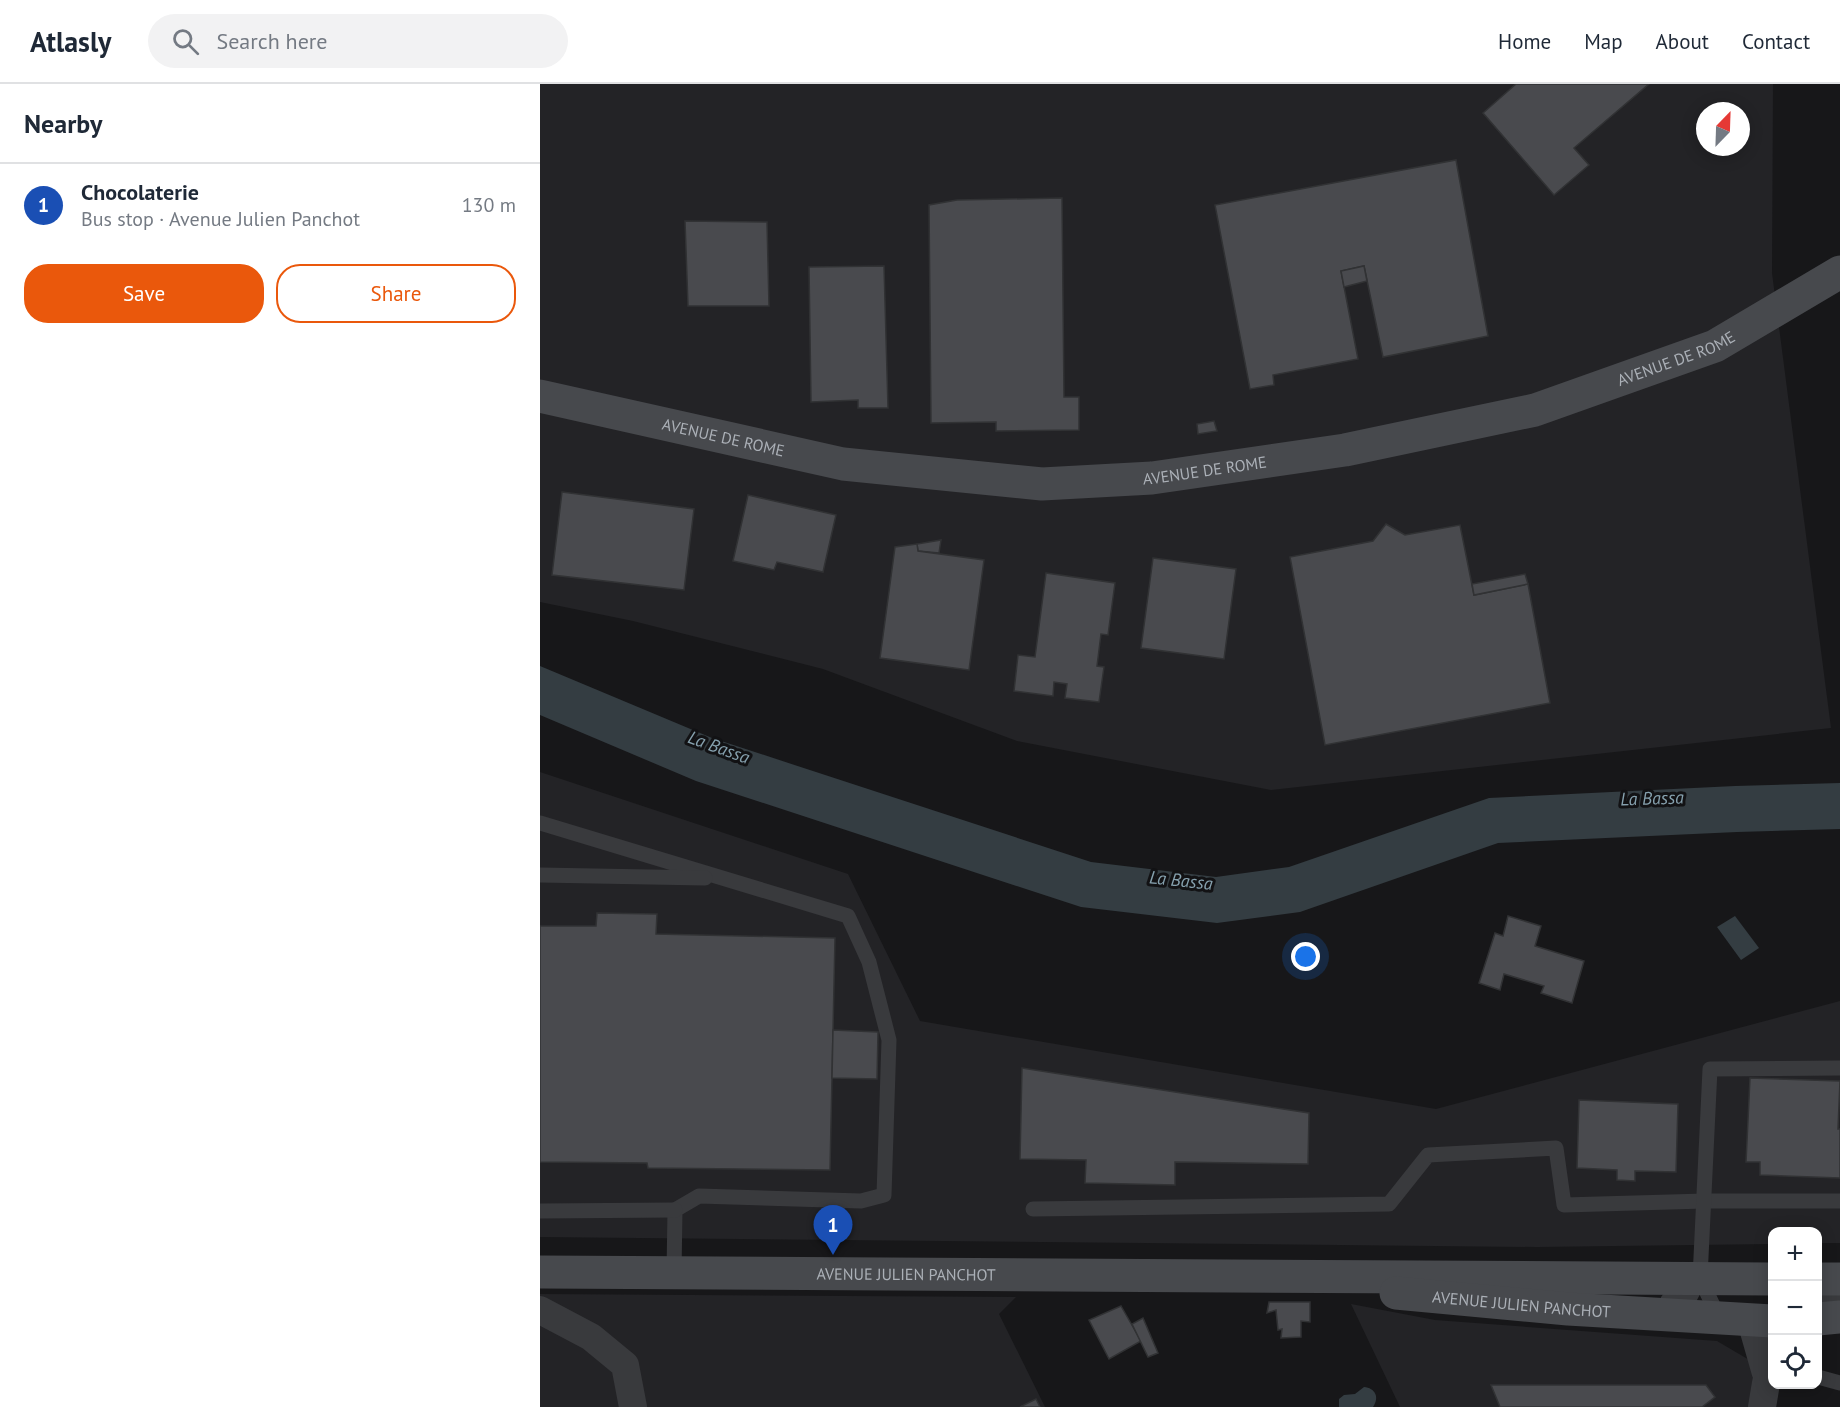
<!DOCTYPE html>
<meta charset="utf-8">
<style>
body{margin:0;font-family:"PT Sans",sans-serif;background:#f2f2f3;color:#1f2937}
.controls{position:absolute;right:18px;bottom:18px;display:grid;overflow:hidden;border-radius:12px;box-shadow:0 3px 15px #0003}
.controls button{width:54px;height:54px;display:grid;place-items:center;padding:0;border:0;border-bottom:2px solid #e0e1e3;background:#fff;color:#1f2937;font:30px sans-serif}
.compass{position:absolute;left:1156px;top:18px;width:54px;height:54px;border-radius:50%;background:#fff;box-shadow:0 3px 15px #0003;rotate:23deg}
.you{position:absolute;left:766px;top:873px;width:21px;height:21px;margin:-15px;border:4px solid #fff;border-radius:50%;background:#1a73e8;box-shadow:0 0 0 9px #1a73e833}
.badge{display:grid;place-items:center;width:39px;height:39px;border-radius:50%;background:#ea580c;color:#fff;font-size:20px;font-weight:700}
.pin{position:absolute;translate:-50% -50px;filter:drop-shadow(0 2px 3px #0008)}
.pin::after{content:'';position:absolute;top:32px;width:21px;height:18px;background:inherit;clip-path:polygon(0 0,100% 0,50% 100%)}
.list{margin:0;padding:0;list-style:none}
h2{display:flex;justify-content:space-between;align-items:center;height:78px;margin:0;padding:0 24px;font-size:26px}
h2 small{font-size:20px;font-weight:400;color:#747a83}
.list li{display:grid;grid-template-columns:39px 1fr auto;gap:18px;align-items:center;box-sizing:border-box;height:84px;padding:0 24px;border-top:2px solid #e0e1e3}
.list b{display:block;font-size:22px;white-space:nowrap}
.list p{margin:0;font-size:20px;white-space:nowrap;color:#747a83}
.list em{font-size:20px;font-style:normal;color:#747a83}
.actions{display:flex;gap:12px;padding:18px 24px}
.actions a{flex:1;padding:14px 0;border:2px solid #ea580c;border-radius:24px;text-align:center;font-size:21px;color:#ea580c}
.actions .main{background:#ea580c;color:#fff}
.icon{flex:none;width:33px;height:33px;fill:none;stroke:currentColor;stroke-width:2;stroke-linecap:round;stroke-linejoin:round}
.map{position:relative;flex:none;width:1300px;height:1323px;overflow:hidden}
header{display:flex;align-items:center;gap:36px;box-sizing:border-box;height:84px;padding:0 30px;background:#fff;border-bottom:2px solid #e0e1e3}
header strong{font-size:28px}
nav{display:flex;gap:33px;margin-inline-start:auto;font-size:21px}
.search{width:420px;height:54px;background:#f2f2f3;display:flex;align-items:center;gap:15px;box-sizing:border-box;padding:0 21px;border-radius:33px;color:#747a83;font-size:22px}
main{display:flex}
aside{flex:1;background:#fff}
.map>svg:first-child{display:block}
.built{fill:#232326;fill-rule:evenodd}
.water{fill:#343d42}
.building{fill:#494a4e;stroke:#313234;stroke-width:1.5}
.lines{fill:none;stroke-linecap:round;stroke-linejoin:round}
.lane{stroke:#393a3d;stroke-width:15}
.street{stroke:#393a3d;stroke-width:28}
.secondary{stroke:#47494d;stroke-width:33}
.labels{text-anchor:middle;dominant-baseline:central;stroke-width:6;stroke-linejoin:round;paint-order:stroke}
.street-label{font-size:16px;fill:#abb0b7;stroke:#121214}
.water-label{font-size:18px;font-style:italic;fill:#86a1ae;stroke:#121214}
</style>
<header>
<strong>Atlasly</strong>
<div class="search"><svg class="icon" aria-label="search" viewBox="0 0 24 24"><circle cx="10" cy="10" r="6"/><path d="M15 15l6 6"/></svg>Search here</div>
<nav><a>Home</a><a>Map</a><a>About</a><a>Contact</a></nav>
</header>
<main>
<aside>
<h2>Nearby<small></small></h2>
<ul class="list">
<li><span class="badge" style="background:#1a4fb4">1</span><div><b>Chocolaterie</b><p>Bus stop · Avenue Julien Panchot</p></div><em>130 m</em></li>
</ul>
<div class="actions"><a class="main">Save</a><a>Share</a></div>
</aside>
<div class="map">
<svg width="1300" height="1323" viewBox="0 0 1300 1323">
<rect width="100%" height="100%" fill="#171719"/>
<!-- built -->
<g class="built">
<path d="M0,0H1233L1232,189L1291,644L731,706L477,657L283,585L93,537L0,518ZM1165,27H1201V63H1165Z"/>
<path d="M0,688L308,790L380,937L896,1025L1300,917V1159H1278V1148H1232V1160L997,1163L0,1153Z"/>
<path d="M0,1210L476,1213L459,1230L505,1323H0Z"/>
<path d="M811,1220L895,1236L1177,1257L1211,1277L1215,1318L1210,1323H860Z"/>
</g>
<!-- water -->
<g class="water">
<path d="M0,582L172,654L551,778L676,793L749,783L949,714L1195,702L1300,699V745L1197,748L958,759L760,828L677,839L541,823L156,697L0,631Z"/>
<path d="M1195,832L1219,864L1201,876L1177,843Z"/>
<path d="M824,1303C835,1304 840,1313 833,1323H799V1315L804,1311L815,1310Z"/>
</g>
<!-- building -->
<g class="building">
<path d="M976,0H1109L1034,64L1049,81L1014,111L943,29Z"/>
<path d="M916,76L948,252L843,273L824,182L801,187L818,275L733,291L734,301L710,305L675,121Z"/>
<path d="M522,114L524,313H539V346L456,347V338L391,339L389,121L417,116Z"/>
<path d="M145,137L227,138L229,222H148Z"/>
<path d="M344,182L348,324H318V316L271,318L269,183Z"/>
<path d="M824,182L827,197L804,203L801,187Z"/>
<path d="M674,337L677,347L658,350L657,340Z"/>
<path d="M22,408L154,425L144,506L12,491Z"/>
<path d="M208,411L296,431L283,488L237,478L234,486L193,477Z"/>
<path d="M846,440L865,451L920,441L934,511L988,500L1010,619L785,661L750,473L833,457Z"/>
<path d="M401,456L399,469L378,467L377,460Z"/>
<path d="M377,460L378,467L444,476L429,586L340,574L355,463Z"/>
<path d="M613,474L696,485L684,575L601,564Z"/>
<path d="M506,489L575,499L568,551L561,550L557,582L564,583L559,618L525,614L527,600L514,598L513,612L474,607L478,571L495,573Z"/>
<path d="M985,490L988,500L934,511L932,500Z"/>
<path d="M57,829L117,830L116,850L295,854L290,1086L108,1084L107,1079L0,1078V842H56Z"/>
<path d="M968,832L1001,842L995,862L1044,877L1032,919L1001,909L1004,902L964,890L960,906L939,899L955,849L963,852Z"/>
<path d="M293,946L338,948L337,995L292,994Z"/>
<path d="M482,984L769,1029L768,1080L635,1078V1101L545,1099L546,1076L480,1075Z"/>
<path d="M1210,994L1300,997L1298,1045H1300V1094L1220,1091V1078H1206Z"/>
<path d="M1039,1016L1138,1020L1136,1088L1095,1087V1097L1077,1096V1086L1037,1084Z"/>
<path d="M729,1218H770V1238L761,1237V1253L741,1254L742,1245L738,1246L736,1226L727,1229Z"/>
<path d="M581,1222L601,1257L569,1275L549,1236Z"/>
<path d="M603,1234L618,1269L608,1273L592,1240Z"/>
<path d="M951,1301H1166L1175,1313L1162,1323H960Z"/>
<path d="M496,1315L500,1323H480Z"/>
</g>
<g class="lines">
<!-- lane -->
<g class="lane">
<path d="M0,739L308,832L329,878L349,956L344,1111L321,1117L159,1112L135,1126L134,1189"/>
<path d="M0,791L165,794"/>
<path d="M493,1125L849,1120L888,1071L1016,1064L1024,1121L1165,1117H1300"/>
<path d="M0,1127L135,1126"/>
<path d="M1160,1194L1170,985L1300,984"/>
<path d="M1128,1216L1148,1217L1160,1194L1179,1234"/>
<path d="M1278,1293L1300,1299"/>
</g>
<!-- street -->
<g class="street">
<path d="M1278,1214L1300,1211"/>
<path d="M0,1226L51,1253L85,1281L93,1323"/>
<path d="M1211,1237L1227,1293L1222,1323"/>
</g>
<!-- secondary -->
<g class="secondary">
<path id="s1" d="M0,312L303,380L502,400L612,394L805,366L995,326L1175,262L1300,188"/>
<path id="s2" d="M0,1188L1232,1195"/>
<path d="M1278,1195H1300"/>
<path id="s3" d="M856,1209L1028,1225L1232,1237"/>
<path d="M1278,1235L1300,1233"/>
</g>
</g>
<g class="labels">
<!-- street labels -->
<g class="street-label">
<text stroke="none"><textPath href="#s1" startOffset="1160">AVENUE DE ROME</textPath></text>
<text stroke="none"><textPath href="#s1" startOffset="188">AVENUE DE ROME</textPath></text>
<text stroke="none"><textPath href="#s1" startOffset="674">AVENUE DE ROME</textPath></text>
<text stroke="none"><textPath href="#s2" startOffset="366">AVENUE JULIEN PANCHOT</textPath></text>
<text stroke="none"><textPath href="#s3" startOffset="126">AVENUE JULIEN PANCHOT</textPath></text>
</g>
<!-- water labels -->
<g class="water-label">
<text transform="translate(179 663) rotate(20)">La Bassa</text>
<text transform="translate(1112 714) rotate(-2)">La Bassa</text>
<text transform="translate(641 796) rotate(6)">La Bassa</text>
</g>
</g>
</svg>
<div class="controls">
<button>+</button>
<button>−</button>
<button><svg class="icon" aria-label="locate" viewBox="0 0 24 24"><circle cx="12" cy="12" r="6"/><path d="M12 2v4M12 18v4M2 12h4M18 12h4"/></svg></button>
</div>
<svg class="compass" viewBox="-18 -18 36 36"><path d="M0-13l5 13h-10z" fill="#e53935"/><path d="M0 13l5-13h-10z" fill="#747a83"/></svg>
<div class="you"></div>
<div class="pin badge" style="left:293px;top:1171px;background:#1a4fb4">1</div>
</div>
</main>
